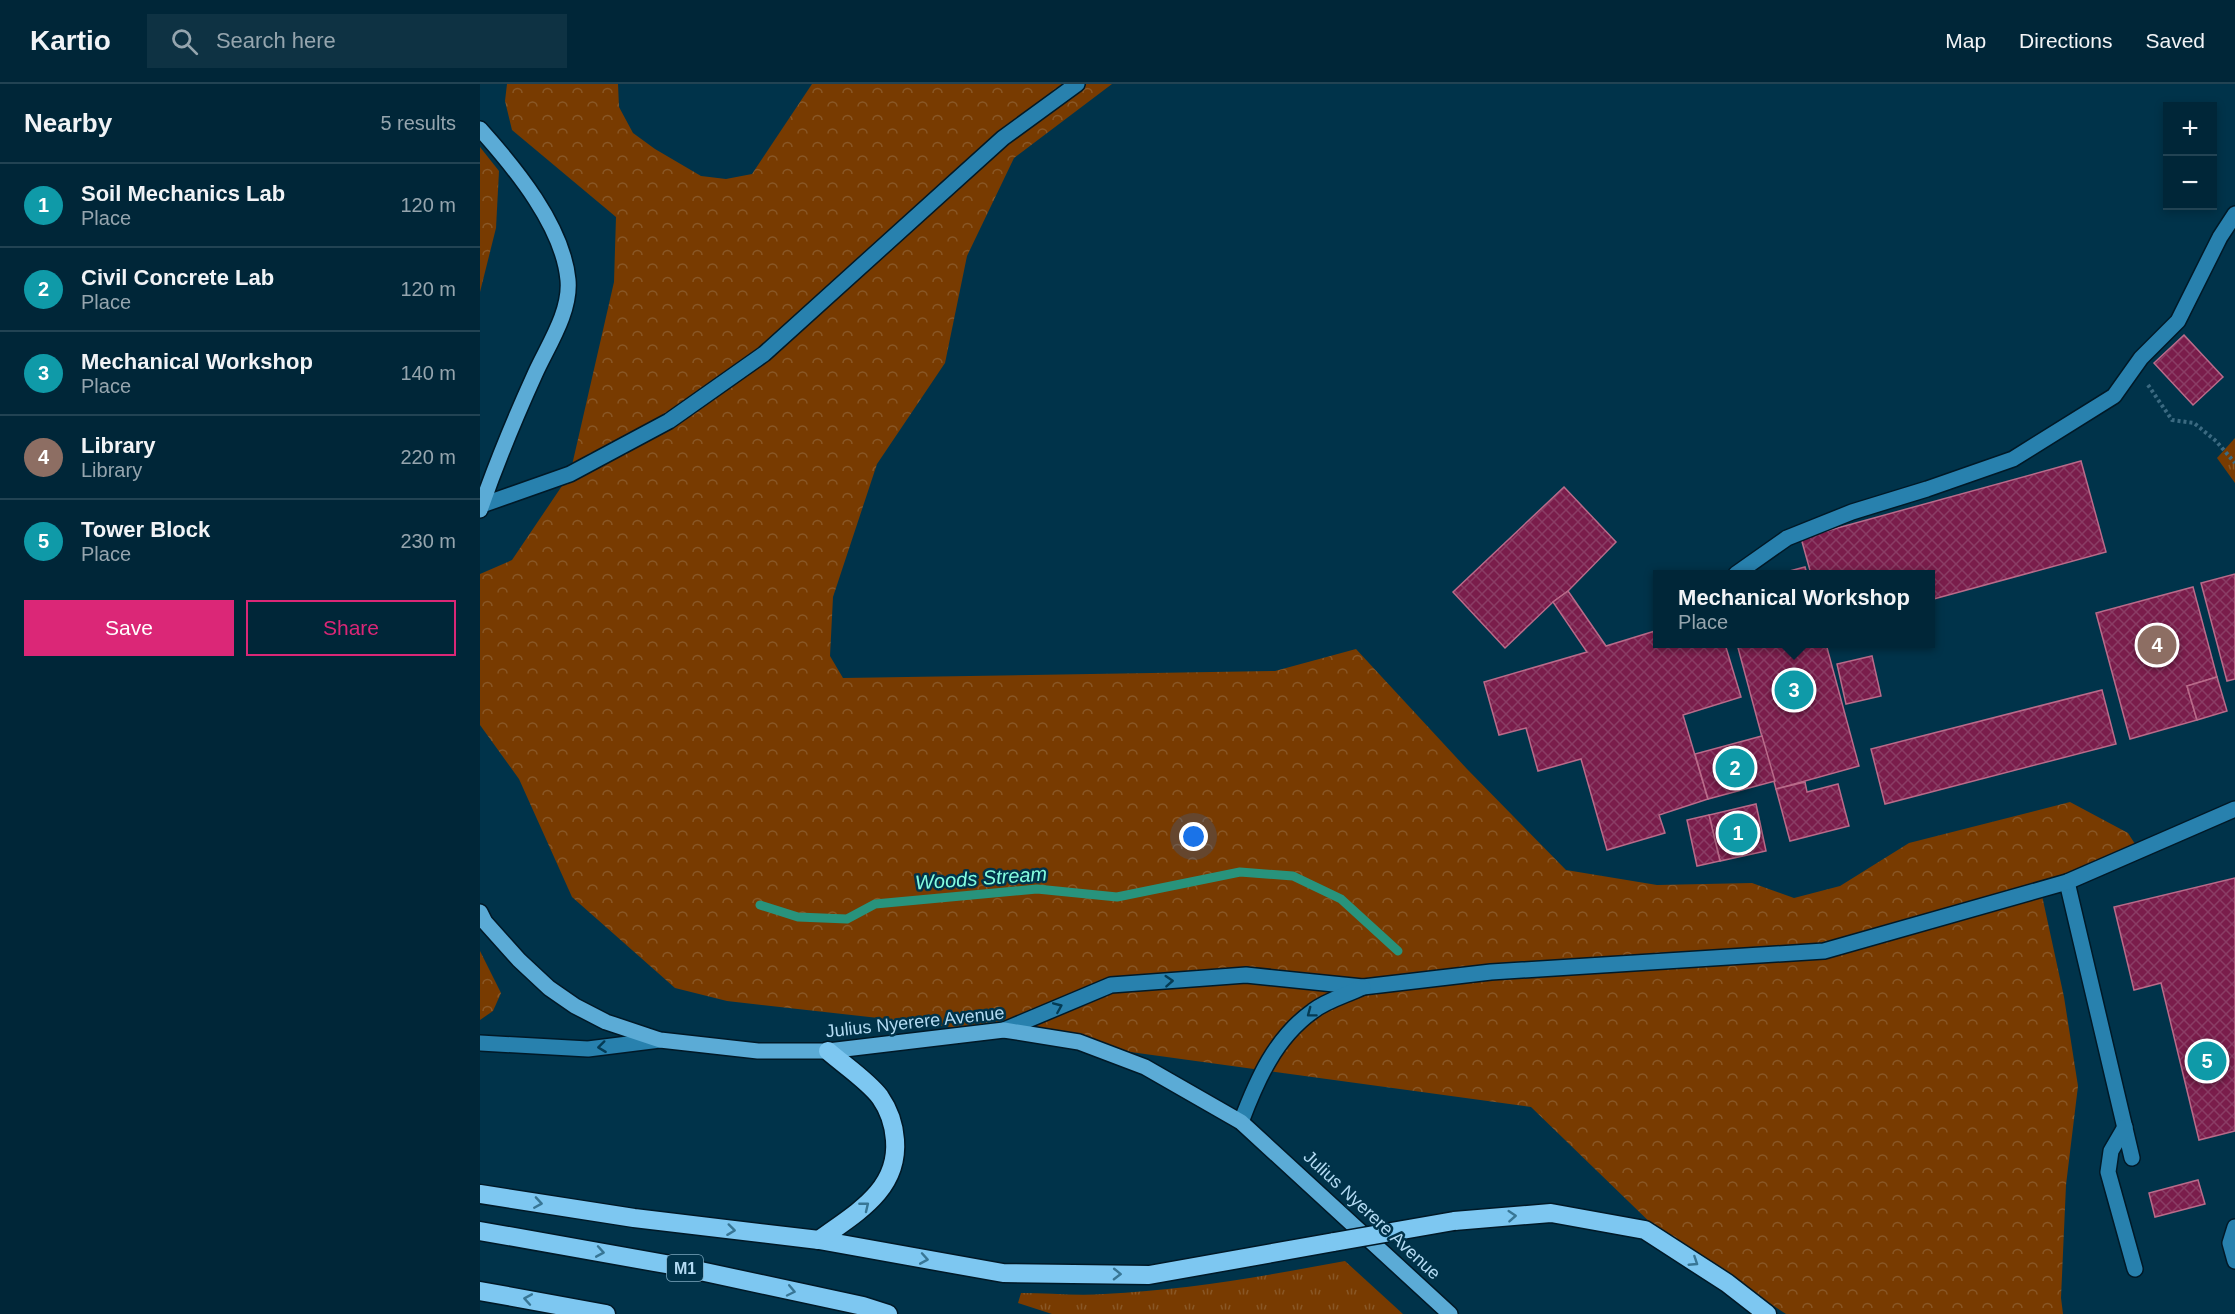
<!DOCTYPE html>
<meta charset="utf-8">
<style>
body{margin:0;font-family:Arial,sans-serif;background:#0e3243;color:#f1f3f6}
.controls{position:absolute;right:18px;top:18px;display:grid;overflow:hidden;border-radius:0px;box-shadow:0 3px 9px #0003}
.controls button{width:54px;height:54px;display:grid;place-items:center;padding:0;border:0;border-bottom:2px solid #224353;background:#002638;color:#f1f3f6;font:30px sans-serif}
.you{position:absolute;left:714px;top:753px;width:21px;height:21px;margin:-15px;border:4px solid #fff;border-radius:50%;background:#1a73e8;box-shadow:0 0 0 9px #1a73e833}
.badge{display:grid;place-items:center;width:39px;height:39px;border-radius:50%;background:#db2777;color:#fff;font-size:20px;font-weight:700}
.pin{position:absolute;translate:-50% -50%;border:3px solid #fff;box-shadow:0 2px 6px #0006}
.popup{position:absolute;left:1173px;top:486px;width:282px;height:78px;box-sizing:border-box;display:grid;place-content:center;border-radius:0px;background:#002638;filter:drop-shadow(0 2px 4px #0005);font-size:20px;white-space:nowrap;color:#95a5ae}
.popup b{font-size:22px;color:#f1f3f6}
.popup::after{content:'';position:absolute;left:50%;top:100%;margin-left:-12px;border:12px solid transparent;border-top-color:#002638}
.list{margin:0;padding:0;list-style:none}
h2{display:flex;justify-content:space-between;align-items:center;height:78px;margin:0;padding:0 24px;font-size:26px}
h2 small{font-size:20px;font-weight:400;color:#95a5ae}
.list li{display:grid;grid-template-columns:39px 1fr auto;gap:18px;align-items:center;box-sizing:border-box;height:84px;padding:0 24px;border-top:2px solid #224353}
.list b{display:block;font-size:22px;white-space:nowrap}
.list p{margin:0;font-size:20px;white-space:nowrap;color:#95a5ae}
.list em{font-size:20px;font-style:normal;color:#95a5ae}
.actions{display:flex;gap:12px;padding:18px 24px}
.actions a{flex:1;padding:14px 0;border:2px solid #db2777;border-radius:0px;text-align:center;font-size:21px;color:#db2777}
.actions .main{background:#db2777;color:#fff}
.icon{flex:none;width:33px;height:33px;fill:none;stroke:currentColor;stroke-width:2;stroke-linecap:round;stroke-linejoin:round}
.map{position:relative;flex:none;width:1755px;height:1230px;overflow:hidden}
header{display:flex;align-items:center;gap:36px;box-sizing:border-box;height:84px;padding:0 30px;background:#002638;border-bottom:2px solid #224353}
header strong{font-size:28px}
nav{display:flex;gap:33px;margin-inline-start:auto;font-size:21px}
.search{width:420px;height:54px;background:#0e3243;display:flex;align-items:center;gap:15px;box-sizing:border-box;padding:0 21px;border-radius:0px;color:#95a5ae;font-size:22px}
main{display:flex}
aside{flex:1;background:#002638}
.map>svg:first-child{display:block}
.grass{fill:url(#grass-tufts)}
.forest{fill:url(#forest-crowns)}
.lines{fill:none;stroke-linecap:round;stroke-linejoin:round}
.stream{stroke:#28937c;stroke-width:9}
.building{fill:url(#building-cross-hatch);stroke:#b96b8a;stroke-width:1.5}
.minor-casing{stroke:#001927;stroke-width:18}
.major-casing{stroke:#001927;stroke-width:18}
.highway-casing{stroke:#001927;stroke-width:21}
.path{stroke:#3b6a81;stroke-width:4;stroke-dasharray:3 3;stroke-linecap:butt}
.minor{stroke:#2881ae;stroke-width:15}
.major{stroke:#5babd6;stroke-width:15}
.highway{stroke:#7dc7f1;stroke-width:18}
.highway-bridge-casing{stroke:#001927;stroke-width:21;stroke-linecap:butt}
.highway-bridge{stroke:#7dc7f1;stroke-width:18}
.oneway{stroke:#043b54}
.oneway2{stroke:#387695}
.labels{text-anchor:middle;dominant-baseline:central;stroke-width:5;stroke-linejoin:round;paint-order:stroke}
.shield{fill:#00334a;stroke:#7da9c0;stroke-width:1.5}
.shield-label{font-size:16px;font-weight:bold;fill:#b3dbf3}
.street-label{font-size:18px;fill:#b3dbf3;stroke:#00334a}
.water-label{font-size:20px;font-style:italic;fill:#84fddf;stroke:#00334a}
</style>
<header>
<strong>Kartio</strong>
<div class="search"><svg class="icon" aria-label="search" viewBox="0 0 24 24"><circle cx="10" cy="10" r="6"/><path d="M15 15l6 6"/></svg>Search here</div>
<nav><a>Map</a><a>Directions</a><a>Saved</a></nav>
</header>
<main>
<aside>
<h2>Nearby<small>5 results</small></h2>
<ul class="list">
<li><span class="badge" style="background:#0f9aa8">1</span><div><b>Soil Mechanics Lab</b><p>Place</p></div><em>120 m</em></li>
<li><span class="badge" style="background:#0f9aa8">2</span><div><b>Civil Concrete Lab</b><p>Place</p></div><em>120 m</em></li>
<li><span class="badge" style="background:#0f9aa8">3</span><div><b>Mechanical Workshop</b><p>Place</p></div><em>140 m</em></li>
<li><span class="badge" style="background:#8d6e63">4</span><div><b>Library</b><p>Library</p></div><em>220 m</em></li>
<li><span class="badge" style="background:#0f9aa8">5</span><div><b>Tower Block</b><p>Place</p></div><em>230 m</em></li>
</ul>
<div class="actions"><a class="main">Save</a><a>Share</a></div>
</aside>
<div class="map">
<svg width="1755" height="1230" viewBox="0 0 1755 1230">
<defs>
<pattern id="grass-tufts" width="24" height="20" patternUnits="userSpaceOnUse" patternTransform="scale(1.5)"><rect width="24" height="20" fill="#783b01"/><path d="M3 7l-1-3M5 7V3M7 7l1-3M15 17l-1-3M17 17v-4M19 17l1-3" fill="none" stroke="#895726"/></pattern>
<pattern id="forest-crowns" width="20" height="18" patternUnits="userSpaceOnUse" patternTransform="scale(1.5)"><rect width="20" height="18" fill="#783b01"/><path d="M2 6a3 3 0 1 1 6 0M12 15a3 3 0 1 1 6 0" fill="none" stroke="#895726"/></pattern>
<pattern id="building-cross-hatch" width="8" height="8" patternUnits="userSpaceOnUse" patternTransform="scale(1.5)"><rect width="8" height="8" fill="#7a1d4b"/><path d="M0 0l8 8M0 8l8-8" fill="none" stroke="#8a3d65"/></pattern>
</defs>
<rect width="100%" height="100%" fill="#00334a"/>
<!-- grass -->
<g class="grass">
<path d="M1755,354V399L1737,374Z"/>
<path d="M865,1177L923,1230H572L538,1219L541,1209C569,1209 597,1212 624,1210C706,1206 785,1192 865,1177Z"/>
</g>
<!-- forest -->
<g class="forest">
<path d="M27,0H138L139,23L153,49L175,65L221,92L246,95L272,90L332,0H632L534,74L487,172L465,279L397,380L353,513L350,572L363,594L795,587L876,565L987,685L1086,786L1177,801L1272,799L1314,814L1360,802L1429,759L1590,718L1648,749L1662,771L1561,807L1584,913L1598,1002L1586,1101L1581,1214L1583,1230H1306L1181,1149L1051,1023L425,937L247,917L195,904L92,813L39,695L0,641V490L32,476L90,390L134,198L136,133L32,46L25,17Z"/>
<path d="M0,63L19,87L16,144L0,208Z"/>
<path d="M0,867L21,909L13,927L0,936Z"/>
</g>
<g class="lines">
<!-- stream -->
<path class="stream" d="M280,821L318,833L367,835L395,820L557,805L637,813L760,788L813,792L861,815L918,867"/>
</g>
<!-- building -->
<g class="building">
<path d="M1704,251L1743,293L1713,321L1674,279Z"/>
<path d="M1601,377L1626,468L1450,516V490H1331L1321,454Z"/>
<path d="M1084,403L1136,458L1088,507L1073,518L1025,564L973,508Z"/>
<path d="M1325,483L1327,490H1298Z"/>
<path d="M1755,490V595L1747,597L1721,499Z"/>
<path d="M1713,503L1737,593L1707,602L1717,636L1650,655L1616,529Z"/>
<path d="M1088,507L1126,562L1178,546V560H1245L1261,613L1203,631L1228,715L1179,731L1185,749L1127,766L1101,675L1058,687L1046,644L1019,651L1004,598L1107,568L1073,518Z"/>
<path d="M1257,560H1346L1379,682L1296,705Z"/>
<path d="M1392,572L1401,612L1366,620L1357,580Z"/>
<path d="M1737,593L1747,627L1717,636L1707,602Z"/>
<path d="M1622,606L1636,660L1405,720L1391,665Z"/>
<path d="M1282,652L1295,697L1228,715L1215,670Z"/>
<path d="M1325,698L1327,708L1358,700L1369,742L1310,757L1296,705Z"/>
<path d="M1276,720L1286,767L1240,777L1229,731Z"/>
<path d="M1229,731L1240,777L1217,782L1207,736Z"/>
<path d="M1755,794V1047L1719,1056L1681,899L1654,906L1634,823Z"/>
<path d="M1718,1096L1725,1120L1675,1133L1669,1109Z"/>
</g>
<g class="lines">
<defs>
<g id="minor">
<path d="M2,421L90,390L189,337L284,270L523,54L597,0"/>
<path d="M1256,490L1307,454L1372,428L1447,405L1533,375L1634,312L1661,274L1698,237L1740,153L1755,130"/>
<path d="M1587,798L1652,1074"/>
<path d="M524,946L631,901L766,891L883,903L1011,888L1344,867L1587,798L1755,725"/>
<path d="M0,959L108,965L180,956"/>
<path d="M761,1038C777,996 795,954 833,927C847,916 867,911 883,903"/>
<path d="M1645,1043L1631,1067L1628,1088L1655,1185"/>
<path d="M1755,1143L1750,1159L1755,1177"/>
</g>
<g id="major">
<path d="M0,45C35,84 83,142 88,196C91,228 67,263 55,290C35,334 16,380 0,426"/>
<path d="M0,828L5,838L39,876L69,904L95,922L126,938L180,956L278,967H348L524,946L599,958L665,983L761,1038L970,1230"/>
</g>
<g id="highway">
<path d="M0,1110L154,1134L339,1156L523,1189L669,1191L854,1158"/>
<path d="M974,1137L1071,1129L1165,1146L1247,1199L1287,1230"/>
<path d="M0,1147L197,1182L383,1222L408,1230"/>
<path d="M339,1156C374,1130 419,1107 415,1056C414,1041 409,1026 400,1013C388,997 364,981 348,967"/>
<path d="M0,1207L126,1230"/>
</g>
</defs>
<!-- minor casing -->
<use href="#minor" class="minor-casing"/>
<!-- major casing -->
<use href="#major" class="major-casing"/>
<!-- highway casing -->
<use href="#highway" class="highway-casing"/>
<!-- path -->
<path class="path" d="M1668,301L1692,336L1714,339L1736,357L1755,379"/>
<!-- minor -->
<use href="#minor" class="minor"/>
<!-- major -->
<use href="#major" class="major"/>
<!-- highway -->
<use href="#highway" class="highway"/>
<defs>
<path id="highway-bridge" d="M854,1158L974,1137"/>
</defs>
<!-- highway-bridge casing -->
<use href="#highway-bridge" class="highway-bridge-casing"/>
<!-- highway-bridge -->
<use href="#highway-bridge" class="highway-bridge"/>
</g>
<!-- one-way arrows -->
<defs><path id="oneway-chevron" d="M-2-3.5L2.5 0L-2 3.5" fill="none" stroke-width="1.6" stroke-linecap="round" stroke-linejoin="round" transform="scale(1.5)"/></defs>
<g class="oneway">
<use href="#oneway-chevron" transform="translate(689 897) rotate(-4)"/>
<use href="#oneway-chevron" transform="translate(578 923) rotate(-23)"/>
<use href="#oneway-chevron" transform="translate(831 929) rotate(143)"/>
<use href="#oneway-chevron" transform="translate(122 963) rotate(173)"/>
</g>
<g class="oneway2">
<use href="#oneway-chevron" transform="translate(58 1119) rotate(9)"/>
<use href="#oneway-chevron" transform="translate(385 1122) rotate(-39)"/>
<use href="#oneway-chevron" transform="translate(1032 1132) rotate(-4)"/>
<use href="#oneway-chevron" transform="translate(251 1146) rotate(7)"/>
<use href="#oneway-chevron" transform="translate(120 1168) rotate(10)"/>
<use href="#oneway-chevron" transform="translate(444 1175) rotate(10)"/>
<use href="#oneway-chevron" transform="translate(1214 1178) rotate(33)"/>
<use href="#oneway-chevron" transform="translate(637 1190) rotate(1)"/>
<use href="#oneway-chevron" transform="translate(311 1207) rotate(12)"/>
<use href="#oneway-chevron" transform="translate(48 1215) rotate(-170)"/>
</g>
<g class="labels">
<!-- shield labels -->
<rect class="shield" x="187" y="1171" width="36" height="26" rx="4.5"/>
<g class="shield-label">
<text x="205" y="1184">M1</text>
</g>
<!-- street labels -->
<g class="street-label">
<text transform="translate(435 938) rotate(-6)">Julius Nyerere Avenue</text>
<text transform="translate(892 1131) rotate(43)">Julius Nyerere Avenue</text>
</g>
<!-- water labels -->
<g class="water-label">
<text transform="translate(501 794) rotate(-4)">Woods Stream</text>
</g>
</g>
</svg>
<div class="controls">
<button>+</button>
<button>−</button>
</div>
<div class="you"></div>
<div class="pin badge" style="left:1258px;top:749px;background:#0f9aa8">1</div>
<div class="pin badge" style="left:1255px;top:684px;background:#0f9aa8">2</div>
<div class="pin badge" style="left:1314px;top:606px;background:#0f9aa8">3</div>
<div class="popup"><b>Mechanical Workshop</b>Place</div>
<div class="pin badge" style="left:1677px;top:561px;background:#8d6e63">4</div>
<div class="pin badge" style="left:1727px;top:977px;background:#0f9aa8">5</div>
</div>
</main>
